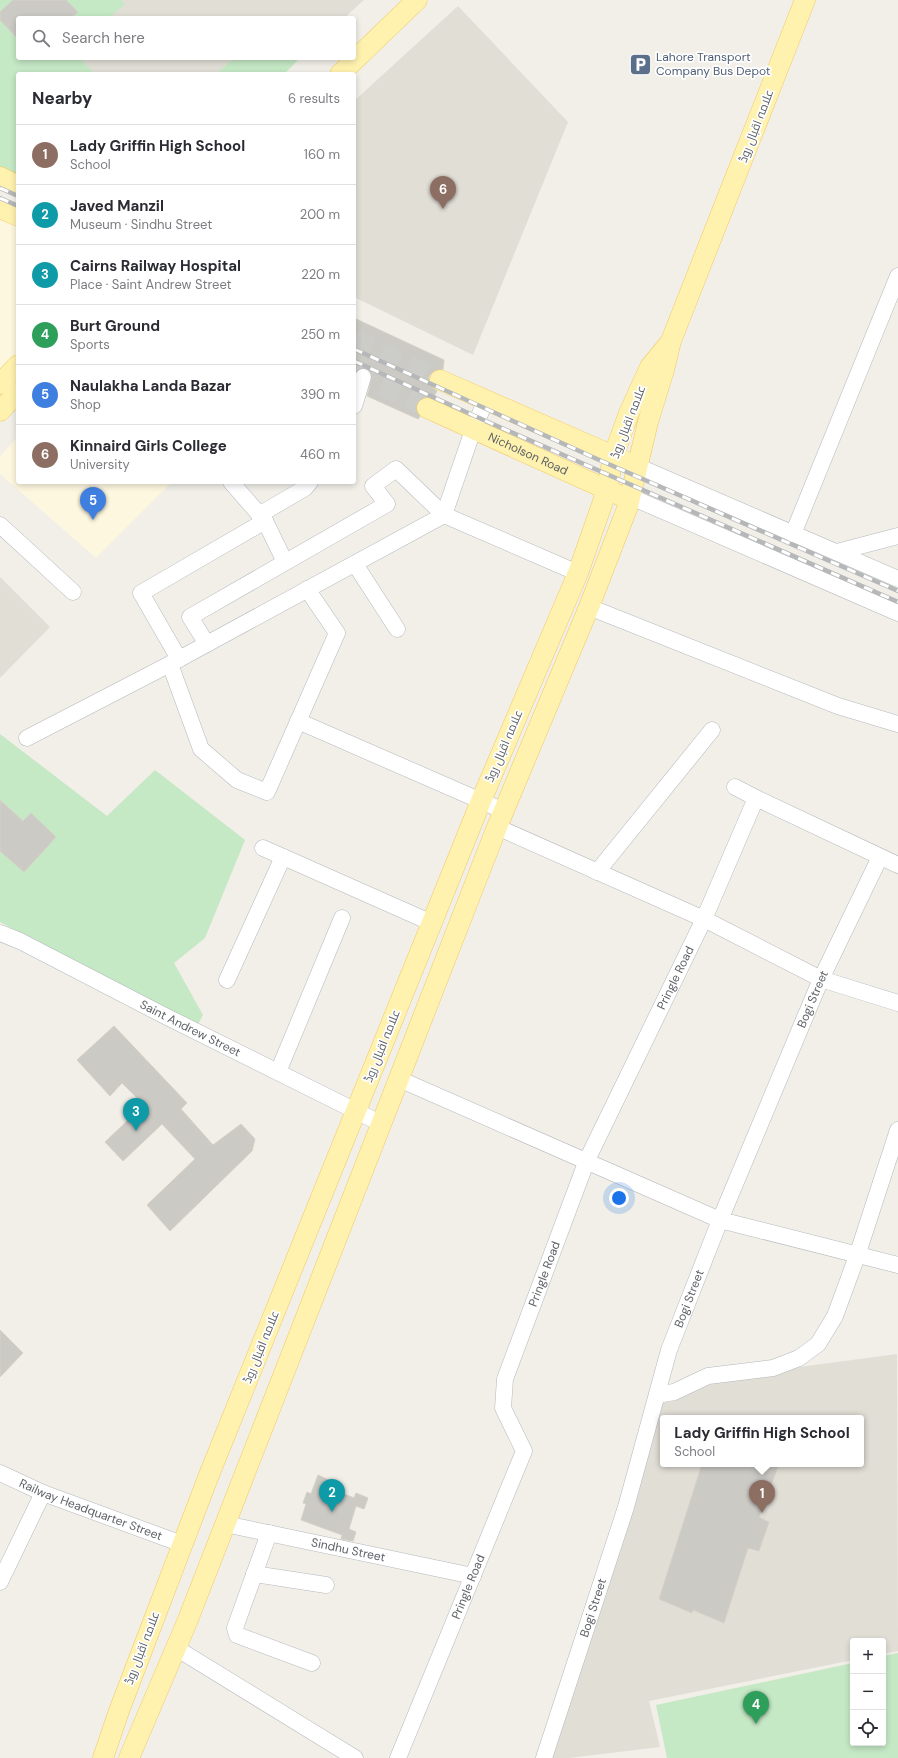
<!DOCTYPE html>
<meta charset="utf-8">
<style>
body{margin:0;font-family:"DM Sans",Cairo,sans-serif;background:#f7f7f7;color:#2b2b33}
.controls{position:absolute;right:12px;bottom:12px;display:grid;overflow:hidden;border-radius:4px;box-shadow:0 2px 6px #0003}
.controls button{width:36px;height:36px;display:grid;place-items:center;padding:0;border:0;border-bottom:1px solid #e1e1e2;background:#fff;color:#2b2b33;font:20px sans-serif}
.you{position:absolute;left:619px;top:1198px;width:14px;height:14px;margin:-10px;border:3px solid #fff;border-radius:50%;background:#1a73e8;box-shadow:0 0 0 6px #1a73e833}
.badge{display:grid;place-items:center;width:26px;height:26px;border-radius:50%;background:#ea4335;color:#fff;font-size:13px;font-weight:700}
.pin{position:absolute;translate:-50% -33px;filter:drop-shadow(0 1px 2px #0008)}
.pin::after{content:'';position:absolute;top:21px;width:14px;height:12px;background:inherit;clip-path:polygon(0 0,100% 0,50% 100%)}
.popup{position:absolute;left:660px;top:1415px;width:204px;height:52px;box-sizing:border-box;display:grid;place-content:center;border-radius:4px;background:#fff;filter:drop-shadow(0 1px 3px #0005);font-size:13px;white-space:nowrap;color:#7c7c81}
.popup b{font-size:15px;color:#2b2b33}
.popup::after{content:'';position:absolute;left:50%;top:100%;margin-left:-8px;border:8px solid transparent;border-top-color:#fff}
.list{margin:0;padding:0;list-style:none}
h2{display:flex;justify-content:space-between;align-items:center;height:52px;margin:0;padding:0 16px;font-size:17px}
h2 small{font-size:13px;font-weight:400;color:#7c7c81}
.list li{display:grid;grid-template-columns:26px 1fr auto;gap:12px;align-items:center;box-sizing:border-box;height:60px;padding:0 16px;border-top:1px solid #e1e1e2}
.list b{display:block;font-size:15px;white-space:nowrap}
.list p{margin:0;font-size:13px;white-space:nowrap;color:#7c7c81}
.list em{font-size:13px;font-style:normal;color:#7c7c81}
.icon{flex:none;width:22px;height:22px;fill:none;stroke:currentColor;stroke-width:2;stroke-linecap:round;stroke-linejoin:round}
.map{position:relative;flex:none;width:898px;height:1758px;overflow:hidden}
.search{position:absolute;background:#fff;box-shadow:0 2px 6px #0003;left:16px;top:16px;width:340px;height:44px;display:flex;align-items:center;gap:10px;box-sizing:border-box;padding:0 14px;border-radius:4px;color:#7c7c81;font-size:15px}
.panel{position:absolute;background:#fff;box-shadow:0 2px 6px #0003;left:16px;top:72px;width:340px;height:412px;border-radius:4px}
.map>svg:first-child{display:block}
.commercial{fill:#fef7e0}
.education{fill:#e1ded6;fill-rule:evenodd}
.green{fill:#c5e8c5}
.building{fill:#cccac5;stroke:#d6d1c6}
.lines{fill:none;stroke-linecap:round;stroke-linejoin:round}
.major-tunnel{stroke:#ccccc8;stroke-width:20;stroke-dasharray:20 10;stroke-linecap:butt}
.minor-casing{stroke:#b5b8bc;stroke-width:17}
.major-casing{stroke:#f2c960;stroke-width:21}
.minor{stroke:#fff;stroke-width:16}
.major{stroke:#fff2af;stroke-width:20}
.rail-casing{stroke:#b6b7b8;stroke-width:4.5}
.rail{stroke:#fff;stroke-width:3;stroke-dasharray:9;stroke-linecap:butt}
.labels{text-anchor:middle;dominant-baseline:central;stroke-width:3.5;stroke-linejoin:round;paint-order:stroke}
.service-label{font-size:12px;fill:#4e5e75;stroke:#fff;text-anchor:start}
.street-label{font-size:12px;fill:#5f6368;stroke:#fff}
</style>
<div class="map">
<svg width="898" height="1758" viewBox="0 0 898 1758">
<rect width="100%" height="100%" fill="#f1efe8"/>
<!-- commercial -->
<g class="commercial">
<path d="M0,206L18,215V395L0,414Z"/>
<path d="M18,437V482H172L96,558L0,474V456Z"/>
</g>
<!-- education -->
<g class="education">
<path d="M121,0H364L344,18H109L124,4Z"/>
<path d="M458,6L568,122L473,355L354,297V101Z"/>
<path d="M80,58H234L216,74H95Z"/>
<path d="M0,577L50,627L0,678Z"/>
<path d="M897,1354L898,1651L883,1654V1641H853V1660L649,1701L660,1747L569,1758H552L664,1385ZM663,1418H861V1464H663Z"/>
</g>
<!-- green -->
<g class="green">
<path d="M0,0H121L125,4L109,18H18V58H80L95,74H18V186L0,177Z"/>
<path d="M234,58H300L284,74H216Z"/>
<path d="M0,734L107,816L155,770L245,840L205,938L174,963L203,1015L197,1026L0,922Z"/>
<path d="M898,1653V1758H667L656,1705L853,1663V1743H883V1656Z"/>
</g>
<!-- building -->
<g class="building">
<path d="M13,0H66L78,12L71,18H18V39L0,20V12Z"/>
<path d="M354,318L444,360L443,369L434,371L429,376V382L431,386L437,391L433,398L425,397L420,399L416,404V410L420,417L418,419L367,396L372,379L370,371L366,368H361L357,370L354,374Z"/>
<path d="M0,800L23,821L31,813L56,837L24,872L0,851Z"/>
<path d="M114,1026L187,1103L181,1109L213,1145L241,1124L255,1139L252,1151L170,1231L147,1205L195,1159L162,1124L123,1161L105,1142L144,1105L122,1083L110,1096L77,1060Z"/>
<path d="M0,1330L23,1353L0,1377Z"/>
<path d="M702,1464H779L759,1517L769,1522L759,1551L748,1548L724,1623L693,1610L692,1613L659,1599Z"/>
<path d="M318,1475L329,1480L327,1487L354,1498L356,1493L368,1498L364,1509L356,1506L349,1529L356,1532L353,1541L341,1539L342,1535L301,1520L306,1504L303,1503L307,1492L311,1494Z"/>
</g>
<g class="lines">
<!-- major-tunnel -->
<g class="major-tunnel">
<path d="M354,339L440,380"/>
<path d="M354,372L427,408"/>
</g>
<defs>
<g id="minor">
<path d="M354,406L363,377"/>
<path d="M637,466L898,579"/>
<path d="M231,482L265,521L285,562"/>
<path d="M630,500H638L898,613"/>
<path d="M259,515L305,488L310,482"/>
<path d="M0,525L73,592"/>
<path d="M793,534L898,276"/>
<path d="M837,552L898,536"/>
<path d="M355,564L397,629"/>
<path d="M589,607L838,706L898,724"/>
<path d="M207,644L190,617L387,504L373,486L396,469L444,515L578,573"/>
<path d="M179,659L141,593L265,521"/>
<path d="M170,664L201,749L237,780L267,792L337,633L307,589"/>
<path d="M298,721L504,811"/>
<path d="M27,738L170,664L444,515L473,430L486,400"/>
<path d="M735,787L756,798L898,865"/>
<path d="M497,827L704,919L821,979L898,1003"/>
<path d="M263,848L432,923"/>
<path d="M597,872L712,730"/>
<path id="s1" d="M0,933L20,941L167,1017L380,1123"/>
<path d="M227,980L283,857"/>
<path d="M278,1072L342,918"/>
<path d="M399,1079L720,1220L898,1265"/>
<path d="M657,1395L674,1392L708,1376L773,1368L799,1358L818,1344L835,1316L857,1256L898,1130"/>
<path id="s2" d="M0,1473L43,1493L182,1544"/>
<path id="s3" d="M225,1524L473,1576"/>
<path d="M269,1533L235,1628L237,1635L312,1663"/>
<path d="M254,1574L326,1585"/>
<path d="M0,1582L43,1493"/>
<path d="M176,1648L355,1758"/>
<path id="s4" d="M398,1758L524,1451L503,1408L505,1379L587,1160L704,919L756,798"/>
<path id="s5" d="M544,1758L626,1507L669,1350L720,1220L821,979L880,857"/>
</g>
<g id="major">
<path d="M340,74L417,0"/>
<path d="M0,177L18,186"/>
<path d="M0,208L18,216"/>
<path d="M440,380L625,461"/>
<path d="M0,384L18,365"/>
<path id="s6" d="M427,408L619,495"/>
<path d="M0,411L18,392"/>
<path d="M103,1758L119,1711L209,1475L481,801L578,573L607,490L613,457L629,413L650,367L668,345"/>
<path d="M129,1758L187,1622L497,827L589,607L628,506L648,422L664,370L671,341L805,0"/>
</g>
</defs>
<!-- minor casing -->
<use href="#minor" class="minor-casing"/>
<!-- major casing -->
<use href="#major" class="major-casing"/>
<!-- minor -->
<use href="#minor" class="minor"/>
<!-- major -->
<use href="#major" class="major"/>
<defs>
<g id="rail">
<path d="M0,188L18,196"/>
<path d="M0,198L18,206"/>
<path d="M354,349L597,459L898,591"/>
<path d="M354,361L488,422L898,602"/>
</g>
</defs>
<!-- rail casing -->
<use href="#rail" class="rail-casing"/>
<!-- rail -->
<use href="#rail" class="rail"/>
</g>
<!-- icons -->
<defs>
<symbol id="parking-square" viewBox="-11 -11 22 22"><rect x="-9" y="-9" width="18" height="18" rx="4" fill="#5c6f8a" stroke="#fff"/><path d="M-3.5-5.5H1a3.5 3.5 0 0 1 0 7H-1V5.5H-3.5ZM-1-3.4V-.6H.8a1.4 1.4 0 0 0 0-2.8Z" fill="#fff"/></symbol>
</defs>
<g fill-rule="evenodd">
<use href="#parking-square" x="628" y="52" width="25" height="25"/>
</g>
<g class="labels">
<!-- service labels -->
<g class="service-label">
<text x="656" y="57">Lahore Transport<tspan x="656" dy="14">Company Bus Depot</tspan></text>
</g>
<!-- street labels -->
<g class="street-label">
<text transform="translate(756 126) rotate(-69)">علامہ اقبال روڈ</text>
<text transform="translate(628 422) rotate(-69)">علامہ اقبال روڈ</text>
<text stroke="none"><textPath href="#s6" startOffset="111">Nicholson Road</textPath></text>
<text transform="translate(504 746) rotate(-67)">علامہ اقبال روڈ</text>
<text stroke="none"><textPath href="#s4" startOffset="845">Pringle Road</textPath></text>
<text stroke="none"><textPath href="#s5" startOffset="806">Bogi Street</textPath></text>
<text stroke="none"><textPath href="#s1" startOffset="213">Saint Andrew Street</textPath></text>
<text transform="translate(382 1046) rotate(-68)">علامہ اقبال روڈ</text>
<text stroke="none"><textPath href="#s4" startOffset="521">Pringle Road</textPath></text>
<text stroke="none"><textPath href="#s5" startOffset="482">Bogi Street</textPath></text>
<text transform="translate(261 1347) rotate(-68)">علامہ اقبال روڈ</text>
<text stroke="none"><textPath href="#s2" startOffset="98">Railway Headquarter Street</textPath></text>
<text stroke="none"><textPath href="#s3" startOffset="126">Sindhu Street</textPath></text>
<text stroke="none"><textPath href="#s4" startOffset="185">Pringle Road</textPath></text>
<text stroke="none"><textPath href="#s5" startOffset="158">Bogi Street</textPath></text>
<text transform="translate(142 1648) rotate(-69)">علامہ اقبال روڈ</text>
</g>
</g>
</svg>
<div class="controls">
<button>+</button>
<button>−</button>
<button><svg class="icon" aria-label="locate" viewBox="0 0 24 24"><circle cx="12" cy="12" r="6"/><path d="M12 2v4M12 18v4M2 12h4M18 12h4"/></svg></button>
</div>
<div class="you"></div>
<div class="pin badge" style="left:762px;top:1513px;background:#8d6e63">1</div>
<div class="popup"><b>Lady Griffin High School</b>School</div>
<div class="pin badge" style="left:332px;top:1512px;background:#0f9aa8">2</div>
<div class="pin badge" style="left:136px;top:1131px;background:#0f9aa8">3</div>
<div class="pin badge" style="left:756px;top:1724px;background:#2e9e5b">4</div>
<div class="pin badge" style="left:93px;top:520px;background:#3f7fe0">5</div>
<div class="pin badge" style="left:443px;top:209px;background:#8d6e63">6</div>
<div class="search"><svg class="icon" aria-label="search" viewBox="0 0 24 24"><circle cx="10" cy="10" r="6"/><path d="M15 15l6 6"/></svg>Search here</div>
<section class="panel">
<h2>Nearby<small>6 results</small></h2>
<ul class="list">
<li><span class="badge" style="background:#8d6e63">1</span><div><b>Lady Griffin High School</b><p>School</p></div><em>160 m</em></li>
<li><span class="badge" style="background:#0f9aa8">2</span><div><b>Javed Manzil</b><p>Museum · Sindhu Street</p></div><em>200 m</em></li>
<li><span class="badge" style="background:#0f9aa8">3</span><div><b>Cairns Railway Hospital</b><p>Place · Saint Andrew Street</p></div><em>220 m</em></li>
<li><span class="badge" style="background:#2e9e5b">4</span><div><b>Burt Ground</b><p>Sports</p></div><em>250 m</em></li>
<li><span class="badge" style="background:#3f7fe0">5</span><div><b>Naulakha Landa Bazar</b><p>Shop</p></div><em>390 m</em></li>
<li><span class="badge" style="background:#8d6e63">6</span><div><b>Kinnaird Girls College</b><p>University</p></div><em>460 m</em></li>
</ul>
</section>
</div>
